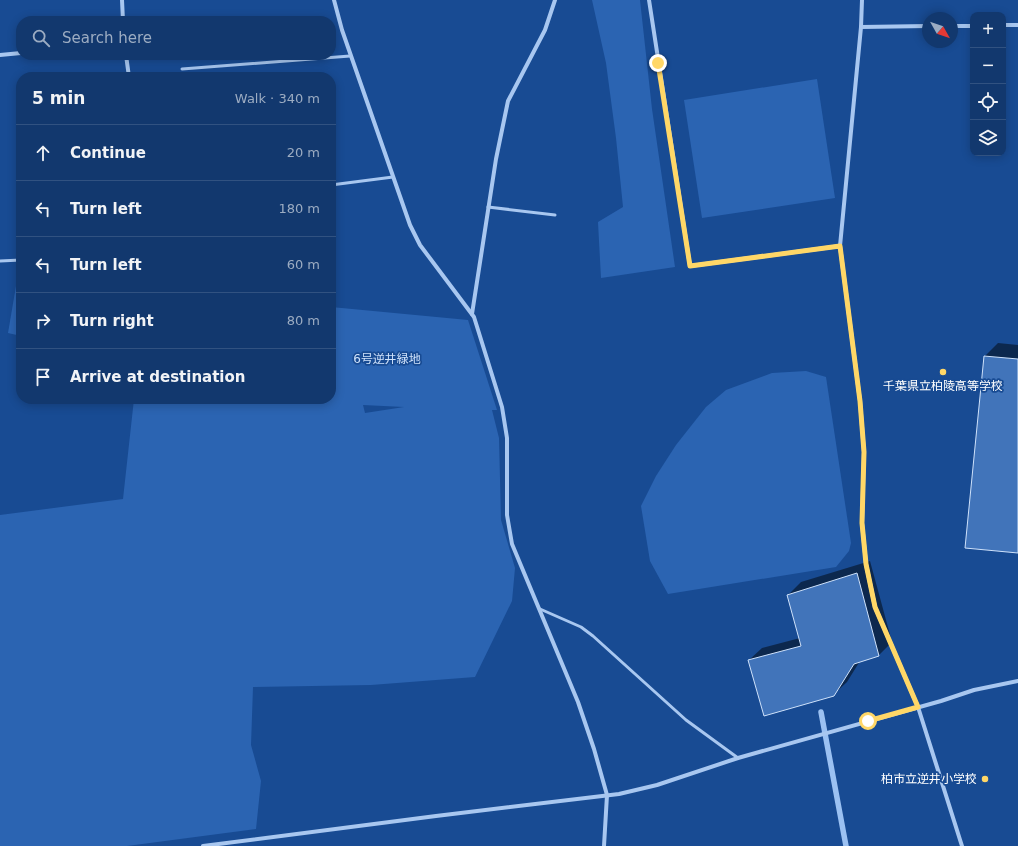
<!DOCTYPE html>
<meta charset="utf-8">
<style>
body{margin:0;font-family:"DejaVu Sans","Noto Sans JP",sans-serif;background:#1f4376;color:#f1f3f6}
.controls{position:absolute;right:12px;top:12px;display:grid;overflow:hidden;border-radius:8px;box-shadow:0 2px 10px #0003}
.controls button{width:36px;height:36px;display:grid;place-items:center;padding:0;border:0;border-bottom:1px solid #315281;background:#12386e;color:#f1f3f6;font:20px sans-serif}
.compass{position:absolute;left:922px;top:12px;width:36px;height:36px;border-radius:50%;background:#12386e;box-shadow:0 2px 10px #0003;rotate:130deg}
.stop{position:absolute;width:12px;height:12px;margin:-9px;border:3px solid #ffd767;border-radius:50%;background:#fff}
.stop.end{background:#ffd767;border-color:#fff;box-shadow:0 1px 4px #0008}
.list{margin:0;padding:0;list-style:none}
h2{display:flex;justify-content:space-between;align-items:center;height:52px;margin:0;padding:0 16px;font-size:17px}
h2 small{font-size:13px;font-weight:400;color:#9cacc2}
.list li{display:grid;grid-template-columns:26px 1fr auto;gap:12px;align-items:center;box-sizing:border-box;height:56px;padding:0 16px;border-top:1px solid #315281}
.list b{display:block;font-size:15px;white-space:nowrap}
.list em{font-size:13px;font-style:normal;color:#9cacc2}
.icon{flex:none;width:22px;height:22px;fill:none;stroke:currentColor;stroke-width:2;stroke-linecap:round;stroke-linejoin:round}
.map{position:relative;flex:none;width:1018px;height:846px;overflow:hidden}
.search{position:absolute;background:#12386e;box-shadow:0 2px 10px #0003;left:16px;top:16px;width:320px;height:44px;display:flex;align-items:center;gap:10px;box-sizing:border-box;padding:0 14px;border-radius:16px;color:#9cacc2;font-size:15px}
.panel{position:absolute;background:#12386e;box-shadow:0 2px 10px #0003;left:16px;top:72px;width:320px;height:332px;border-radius:16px}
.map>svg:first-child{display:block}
.green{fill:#2b64b2;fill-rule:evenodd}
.shadow{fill:#0007}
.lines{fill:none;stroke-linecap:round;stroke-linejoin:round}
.stream{stroke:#9bc1f2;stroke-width:5.5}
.building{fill:#4174ba;stroke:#cfe2fb}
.lane{stroke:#a8c7f0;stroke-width:3}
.street{stroke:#a8c7f0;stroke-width:4}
.route{stroke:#ffd767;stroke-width:5}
.poi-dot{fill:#ffd767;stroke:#184b93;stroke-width:1.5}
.labels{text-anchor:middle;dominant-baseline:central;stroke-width:3.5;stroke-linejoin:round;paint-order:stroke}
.park-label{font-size:12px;fill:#cfe2fb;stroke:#184b93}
.poi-label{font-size:12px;fill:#fff;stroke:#184b93}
</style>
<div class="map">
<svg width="1018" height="846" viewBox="0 0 1018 846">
<rect width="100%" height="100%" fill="#184b93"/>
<!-- green -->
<g class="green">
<path d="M592,0H640L652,109L675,267L601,278L598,222L623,207L616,138L606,63Z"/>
<path d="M817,79L835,198L702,218L684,100Z"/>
<path d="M16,286L21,288V336L8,333Z"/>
<path d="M331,307L468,320L497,410H492L499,438L501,520L515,568L512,601L475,677L371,685L253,687L251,745L261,781L256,829L127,846H0V515L123,499L134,399H331ZM363,405L404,407L365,413Z"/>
<path d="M806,371L826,377L851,543L849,551L836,567L668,594L650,561L641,506L656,476L676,445L706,407L726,390L772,373Z"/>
</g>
<!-- shadow -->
<g class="shadow">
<path d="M998,343L1018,345V552L985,356Z"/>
<path d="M870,561L892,642L879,655L860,661L847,682L833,695L749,660L762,648L800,638L788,595L801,582Z"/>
</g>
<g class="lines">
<!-- stream -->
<path class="stream" d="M821,712L846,846"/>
</g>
<!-- building -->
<g class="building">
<path d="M984,356L1018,359V553L965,548Z"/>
<path d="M857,573L879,656L854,664L834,696L764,716L748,660L801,646L787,595Z"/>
</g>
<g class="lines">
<!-- lane -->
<g class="lane">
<path d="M182,69L350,56"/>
<path d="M331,185L393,177"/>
<path d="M488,207L555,215"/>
<path d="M0,261L21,260"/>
<path d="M540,609L581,627L593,636L686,720L738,758"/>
</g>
<!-- street -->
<g class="street">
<path d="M122,0L123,21"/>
<path d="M334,0L342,30L410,225L420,245L474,317L502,407L507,438V515L512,544L578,702L594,749L607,795L604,846"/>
<path d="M649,0L690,266L840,246"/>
<path d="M862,0L861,27L840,246L860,401L864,452L862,523L866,564L875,607L918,707L962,846"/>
<path d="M1003,25H1018"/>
<path d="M952,26H973"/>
<path d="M861,27L928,26"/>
<path d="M0,55L21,53"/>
<path d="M126,55L129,77"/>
<path d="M472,314L496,159L508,101L545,30L555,0"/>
<path d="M203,846L436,816L619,794L657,785L738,758L941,701L974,690L1018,681"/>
</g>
</g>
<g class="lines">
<!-- route -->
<path class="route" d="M658,63L690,266L840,246L860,401L864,452L862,523L866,564L875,607L918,707L868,721"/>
</g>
<!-- markers -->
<g class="poi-dot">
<circle cx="943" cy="372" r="4"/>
<circle cx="985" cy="779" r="4"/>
</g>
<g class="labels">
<!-- park labels -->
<g class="park-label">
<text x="387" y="359">6号逆井緑地</text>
</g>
<!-- poi labels -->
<g class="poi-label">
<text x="943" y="386">千葉県立柏陵高等学校</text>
<text x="977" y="779" text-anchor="end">柏市立逆井小学校</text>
</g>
</g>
</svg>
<div class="controls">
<button>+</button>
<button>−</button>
<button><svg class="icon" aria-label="locate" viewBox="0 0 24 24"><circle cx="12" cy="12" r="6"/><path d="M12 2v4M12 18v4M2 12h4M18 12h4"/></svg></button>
<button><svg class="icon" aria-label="layers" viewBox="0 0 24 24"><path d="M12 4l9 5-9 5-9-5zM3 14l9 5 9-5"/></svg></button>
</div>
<svg class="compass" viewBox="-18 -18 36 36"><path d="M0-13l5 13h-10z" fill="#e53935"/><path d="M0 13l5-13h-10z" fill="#9cacc2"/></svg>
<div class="stop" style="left:868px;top:721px"></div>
<div class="stop end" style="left:658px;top:63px"></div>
<div class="search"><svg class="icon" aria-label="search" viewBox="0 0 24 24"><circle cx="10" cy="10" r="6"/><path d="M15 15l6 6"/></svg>Search here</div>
<section class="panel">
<h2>5 min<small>Walk · 340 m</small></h2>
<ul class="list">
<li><svg class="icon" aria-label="ahead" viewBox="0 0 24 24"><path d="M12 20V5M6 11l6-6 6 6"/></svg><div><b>Continue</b></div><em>20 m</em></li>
<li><svg class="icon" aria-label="left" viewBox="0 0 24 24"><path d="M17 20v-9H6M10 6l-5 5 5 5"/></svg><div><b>Turn left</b></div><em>180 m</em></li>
<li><svg class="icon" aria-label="left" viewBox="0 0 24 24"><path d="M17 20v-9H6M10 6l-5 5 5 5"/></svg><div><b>Turn left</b></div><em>60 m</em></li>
<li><svg class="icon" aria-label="right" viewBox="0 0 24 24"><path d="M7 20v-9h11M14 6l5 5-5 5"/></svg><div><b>Turn right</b></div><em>80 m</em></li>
<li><svg class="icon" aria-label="arrive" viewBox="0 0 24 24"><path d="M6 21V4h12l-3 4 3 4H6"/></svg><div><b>Arrive at destination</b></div></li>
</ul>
</section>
</div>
